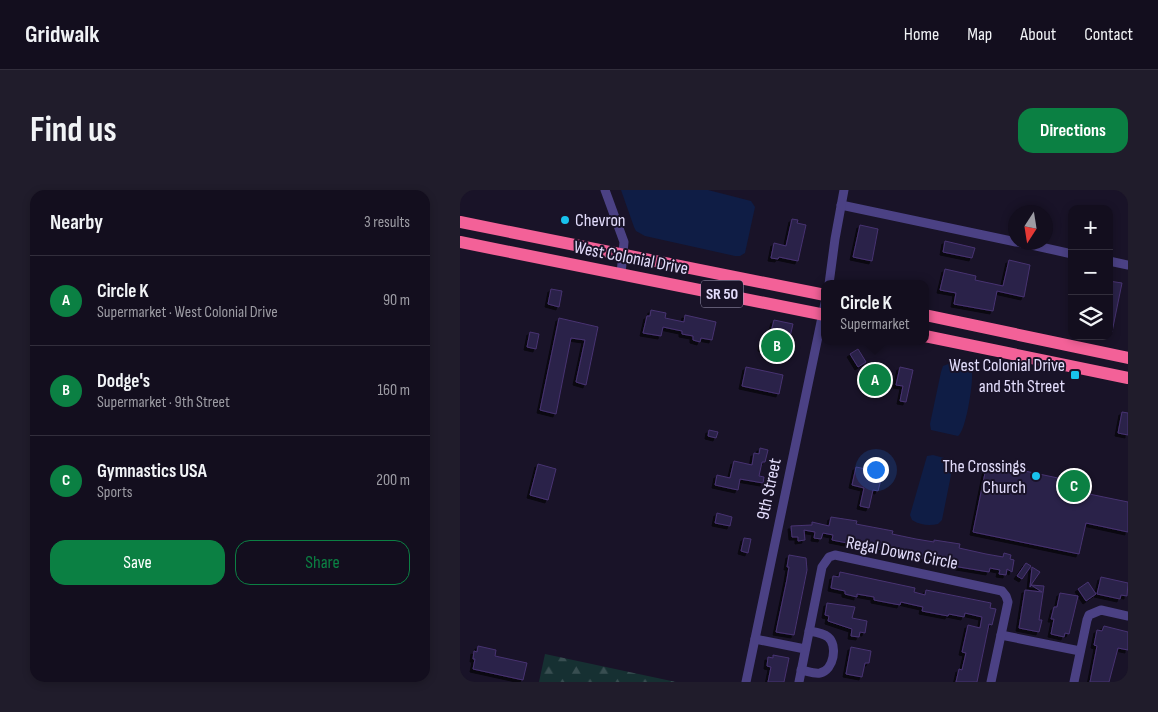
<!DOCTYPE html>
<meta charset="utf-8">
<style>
body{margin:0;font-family:"Sofia Sans Condensed",sans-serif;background:#201c2b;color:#f1f3f6}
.controls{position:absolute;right:15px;top:15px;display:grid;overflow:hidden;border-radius:10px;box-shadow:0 2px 8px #0003}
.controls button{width:45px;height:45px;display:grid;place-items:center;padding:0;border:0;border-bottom:1px solid #322e3c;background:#130e1e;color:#f1f3f6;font:25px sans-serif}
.compass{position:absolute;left:548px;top:15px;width:45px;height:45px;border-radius:50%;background:#130e1e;box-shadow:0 2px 8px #0003;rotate:192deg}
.you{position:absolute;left:415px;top:279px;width:18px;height:18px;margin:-12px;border:4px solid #fff;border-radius:50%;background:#1a73e8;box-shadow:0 0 0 8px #1a73e833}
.badge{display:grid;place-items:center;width:32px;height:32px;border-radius:50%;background:#0b8043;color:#fff;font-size:16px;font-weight:700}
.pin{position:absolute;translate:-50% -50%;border:2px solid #fff;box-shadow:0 1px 5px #0006}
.popup{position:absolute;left:361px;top:90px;width:108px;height:65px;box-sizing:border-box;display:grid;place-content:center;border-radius:10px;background:#130e1e;filter:drop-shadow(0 1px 4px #0005);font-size:16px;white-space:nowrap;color:#9d9ca4}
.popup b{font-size:19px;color:#f1f3f6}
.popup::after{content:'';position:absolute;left:50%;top:100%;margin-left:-10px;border:10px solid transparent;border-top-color:#130e1e}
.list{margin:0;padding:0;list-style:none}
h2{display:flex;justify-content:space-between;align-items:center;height:65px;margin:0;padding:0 20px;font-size:21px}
h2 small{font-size:16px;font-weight:400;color:#9d9ca4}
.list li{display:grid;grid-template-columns:32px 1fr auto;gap:15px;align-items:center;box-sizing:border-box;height:90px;padding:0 20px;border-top:1px solid #322e3c}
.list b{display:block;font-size:19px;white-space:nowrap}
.list p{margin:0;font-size:16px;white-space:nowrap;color:#9d9ca4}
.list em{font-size:16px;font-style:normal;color:#9d9ca4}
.actions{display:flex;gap:10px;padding:15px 20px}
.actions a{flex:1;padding:11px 0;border:1px solid #0b8043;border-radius:15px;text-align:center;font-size:18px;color:#0b8043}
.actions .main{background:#0b8043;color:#fff}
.icon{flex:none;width:28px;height:28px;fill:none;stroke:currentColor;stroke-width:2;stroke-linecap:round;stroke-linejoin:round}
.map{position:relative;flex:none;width:668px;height:492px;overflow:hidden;border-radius:15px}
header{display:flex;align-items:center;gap:30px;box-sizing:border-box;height:70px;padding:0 25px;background:#130e1e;border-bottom:1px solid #322e3c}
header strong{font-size:24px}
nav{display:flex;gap:28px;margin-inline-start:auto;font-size:18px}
.intro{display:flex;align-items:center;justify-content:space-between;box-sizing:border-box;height:120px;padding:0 30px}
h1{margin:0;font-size:35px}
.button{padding:12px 22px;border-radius:15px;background:#0b8043;color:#fff;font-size:18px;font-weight:700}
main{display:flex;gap:30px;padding:0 30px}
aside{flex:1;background:#130e1e;border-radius:15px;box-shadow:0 2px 8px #0003}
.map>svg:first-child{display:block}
.forest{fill:url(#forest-firs)}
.water{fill:#0f1d45}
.building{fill:#2c2048;stroke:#473472;filter:url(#shadow)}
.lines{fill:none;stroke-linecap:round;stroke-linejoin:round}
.minor{stroke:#4b4184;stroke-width:9}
.highway{stroke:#f36198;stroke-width:12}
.poi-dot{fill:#18c2ed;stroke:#191328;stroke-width:2}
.labels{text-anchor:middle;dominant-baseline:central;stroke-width:4;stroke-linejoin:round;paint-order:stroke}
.shield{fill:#191328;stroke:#a6a0bc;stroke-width:1}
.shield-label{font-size:16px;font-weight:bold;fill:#e3ddfc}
.poi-label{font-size:18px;fill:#e3ddfc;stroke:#191328;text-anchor:end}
.street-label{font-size:18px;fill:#e3ddfc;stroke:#191328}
</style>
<header>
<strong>Gridwalk</strong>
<nav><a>Home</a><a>Map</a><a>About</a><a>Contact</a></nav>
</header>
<div class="intro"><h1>Find us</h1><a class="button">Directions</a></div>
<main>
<aside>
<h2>Nearby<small>3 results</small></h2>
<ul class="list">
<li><span class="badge">A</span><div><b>Circle K</b><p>Supermarket · West Colonial Drive</p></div><em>90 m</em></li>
<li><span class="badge">B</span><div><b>Dodge's</b><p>Supermarket · 9th Street</p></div><em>160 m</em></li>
<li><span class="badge">C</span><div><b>Gymnastics USA</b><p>Sports</p></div><em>200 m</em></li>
</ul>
<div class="actions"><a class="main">Save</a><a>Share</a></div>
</aside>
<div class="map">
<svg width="668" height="492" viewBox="0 0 668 492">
<defs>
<pattern id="forest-firs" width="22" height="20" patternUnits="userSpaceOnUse" patternTransform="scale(1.25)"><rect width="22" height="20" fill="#163032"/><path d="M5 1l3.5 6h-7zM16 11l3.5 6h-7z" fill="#384e51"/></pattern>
<filter id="shadow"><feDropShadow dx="-3" dy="3" stdDeviation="0" flood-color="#0009"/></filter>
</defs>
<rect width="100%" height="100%" fill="#191328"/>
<!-- forest -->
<path class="forest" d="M85,464L216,492H79Z"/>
<!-- water -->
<g class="water">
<path d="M161,0H248L291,11L295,17L285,63L280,66H275L185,46L176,41L174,37Z"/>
<path d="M491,173L505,177L512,183C513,194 506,240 498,246L471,240L470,234L481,182L483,176Z"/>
<path d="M473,265L488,269L492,273V280L482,330L478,334C469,336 460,335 452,330L450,325L467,266Z"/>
</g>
<!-- building -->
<g class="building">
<path d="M332,29L338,30L337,33L346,35L338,71L319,67L318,69L311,68L314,53L326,56Z"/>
<path d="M400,35L418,39L412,71L393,67Z"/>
<path d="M485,51L515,58L512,68L483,62Z"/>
<path d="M549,70L570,75L564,107L537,101L533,121L494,114L496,103L480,100L485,79L516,86L515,90L543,96Z"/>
<path d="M649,91L662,93L652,142H649Z"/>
<path d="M91,99L102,101L99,117L88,114Z"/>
<path d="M191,120L206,123L205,128L224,132L225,125L256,132L252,150L241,148L240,152L233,150V146L222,144V141L203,137L201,146L183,143L187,126H190Z"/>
<path d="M99,128L138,137L126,195L116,192L125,150L111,148L96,224L80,220Z"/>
<path d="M314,130L333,134L326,164L301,158L303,149L309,150Z"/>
<path d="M70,142L79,144L76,159L67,157Z"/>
<path d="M398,159L406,172L398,177L390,164Z"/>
<path d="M286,177L323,185L319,204L282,196Z"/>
<path d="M440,177L453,180L446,212L440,211L443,196L436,195Z"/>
<path d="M413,180L426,183L422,200L403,196L406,184Z"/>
<path d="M662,222L668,223V245L658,243Z"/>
<path d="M249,240L258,242L256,248L248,246Z"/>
<path d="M300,258L308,260L305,272H302L299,286L304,287L303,293L280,289L278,300L255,295L257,285L270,288L274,271L292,275L294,263L299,264Z"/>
<path d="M527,273L631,295L629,304L668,312V342L626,333L619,364L513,342Z"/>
<path d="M78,274L96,279L88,310L70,305Z"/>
<path d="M407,274L415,275L414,281L423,282L418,301L413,300L409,318L400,316L404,298L392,295L396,277L406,279Z"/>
<path d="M257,323L272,327L270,336L255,333Z"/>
<path d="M371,327L397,331L396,334L433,341L432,344L456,349L474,352V350L500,354L499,358L526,364L543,367L544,363L551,365L550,369L554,370L552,382L547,379L546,385L539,384L540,380L530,378L529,382L499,377L475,371L476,366L465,364L464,369L441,364L442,359L424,356L423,360L372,350L373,345L363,343L361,349L354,348L355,342L344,340L345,350L338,351V347H332L331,336L352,335V332L369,336Z"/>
<path d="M284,348L291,349L288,363L281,361Z"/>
<path d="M329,365L346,368L347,380L334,445L316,442L327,389L329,377H327Z"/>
<path d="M566,373L571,376L562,389L557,386Z"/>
<path d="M572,377L580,382L571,395L584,396L579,430H582L579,442L559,438L565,400L582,402L571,395L570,397Z"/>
<path d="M380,382L455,398L454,402L465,405L466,400L531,413L530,418L536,419L532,435L529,434L517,492H496L499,479L502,480L506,463L502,462L508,435L520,438L522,427L505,423L504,427L489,424L488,426L462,421L463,417L441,412L440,415L414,410V407L397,404V407L385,404V401L371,398L373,386L379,387Z"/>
<path d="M641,387L668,393L667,406L661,405L660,409L637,404Z"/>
<path d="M628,392L636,404L626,411L618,399Z"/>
<path d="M600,403L618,406L609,444L605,443L604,447L591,444L594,429H591L594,417H597Z"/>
<path d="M367,413L395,417L392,428L407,431L405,443L400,442L399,447L391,446L392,439L368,431L369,426L365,425Z"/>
<path d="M644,436L668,442V460L658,458L649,492H630L637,456L634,455L637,440L642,441Z"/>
<path d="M18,456L36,460L35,466L67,473L63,490L13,479L15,469H13L14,461L17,462Z"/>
<path d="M391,457L411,461L409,473H405L402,487L386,484Z"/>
<path d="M313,465L329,468L324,492H308L311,477L307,476L308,467L313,468Z"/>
</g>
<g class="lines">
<!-- minor -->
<g class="minor">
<path d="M145,0L164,52L161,84"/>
<path d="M381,15L556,52"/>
<path d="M558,52L612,64"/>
<path d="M649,71L668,75"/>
<path d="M369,94L375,49L384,0"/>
<path d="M541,445L620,461"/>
<path d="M295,449L345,459"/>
<path d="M341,480C347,481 354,484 360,483C374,480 378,455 368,447C363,443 355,442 349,441"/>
<path d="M286,492L365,113"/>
<path d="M339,492L362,377L369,367L375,365L542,401L546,406L548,412L531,492"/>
<path d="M614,492L627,430L629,425L641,420L668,426"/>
</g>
<!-- highway -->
<g class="highway">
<path d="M0,32L365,105"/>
<path d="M0,52L365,125"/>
<path d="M465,125L668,168"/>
<path d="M465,146L668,188"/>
</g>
</g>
<!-- markers -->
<g class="poi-dot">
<circle cx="105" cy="30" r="5"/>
<rect x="610" y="180" width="10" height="10" rx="2.5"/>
<circle cx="576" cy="286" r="5"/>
</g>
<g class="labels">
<!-- shield labels -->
<rect class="shield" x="241" y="90.5" width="42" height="27" rx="4"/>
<g class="shield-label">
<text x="262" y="104">SR 50</text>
</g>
<!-- poi labels -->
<g class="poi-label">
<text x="115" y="30" text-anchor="start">Chevron</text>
<text x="605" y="175">West Colonial Drive<tspan x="605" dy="21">and 5th Street</tspan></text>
<text x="566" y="276">The Crossings<tspan x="566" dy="21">Church</tspan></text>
</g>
<!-- street labels -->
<g class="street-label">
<text transform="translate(171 68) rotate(11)">West Colonial Drive</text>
<text transform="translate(309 299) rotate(-78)">9th Street</text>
<text transform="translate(442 363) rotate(11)">Regal Downs Circle</text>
</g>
</g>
</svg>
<div class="controls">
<button>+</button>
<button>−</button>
<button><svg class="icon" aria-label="layers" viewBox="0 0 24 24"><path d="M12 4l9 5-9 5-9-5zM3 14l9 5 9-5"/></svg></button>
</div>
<svg class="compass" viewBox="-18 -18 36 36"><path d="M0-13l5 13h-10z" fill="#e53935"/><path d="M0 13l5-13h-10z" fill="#9d9ca4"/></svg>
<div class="you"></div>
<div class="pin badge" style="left:415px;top:190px">A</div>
<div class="popup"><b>Circle K</b>Supermarket</div>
<div class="pin badge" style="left:317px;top:156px">B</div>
<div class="pin badge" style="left:614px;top:296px">C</div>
</div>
</main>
